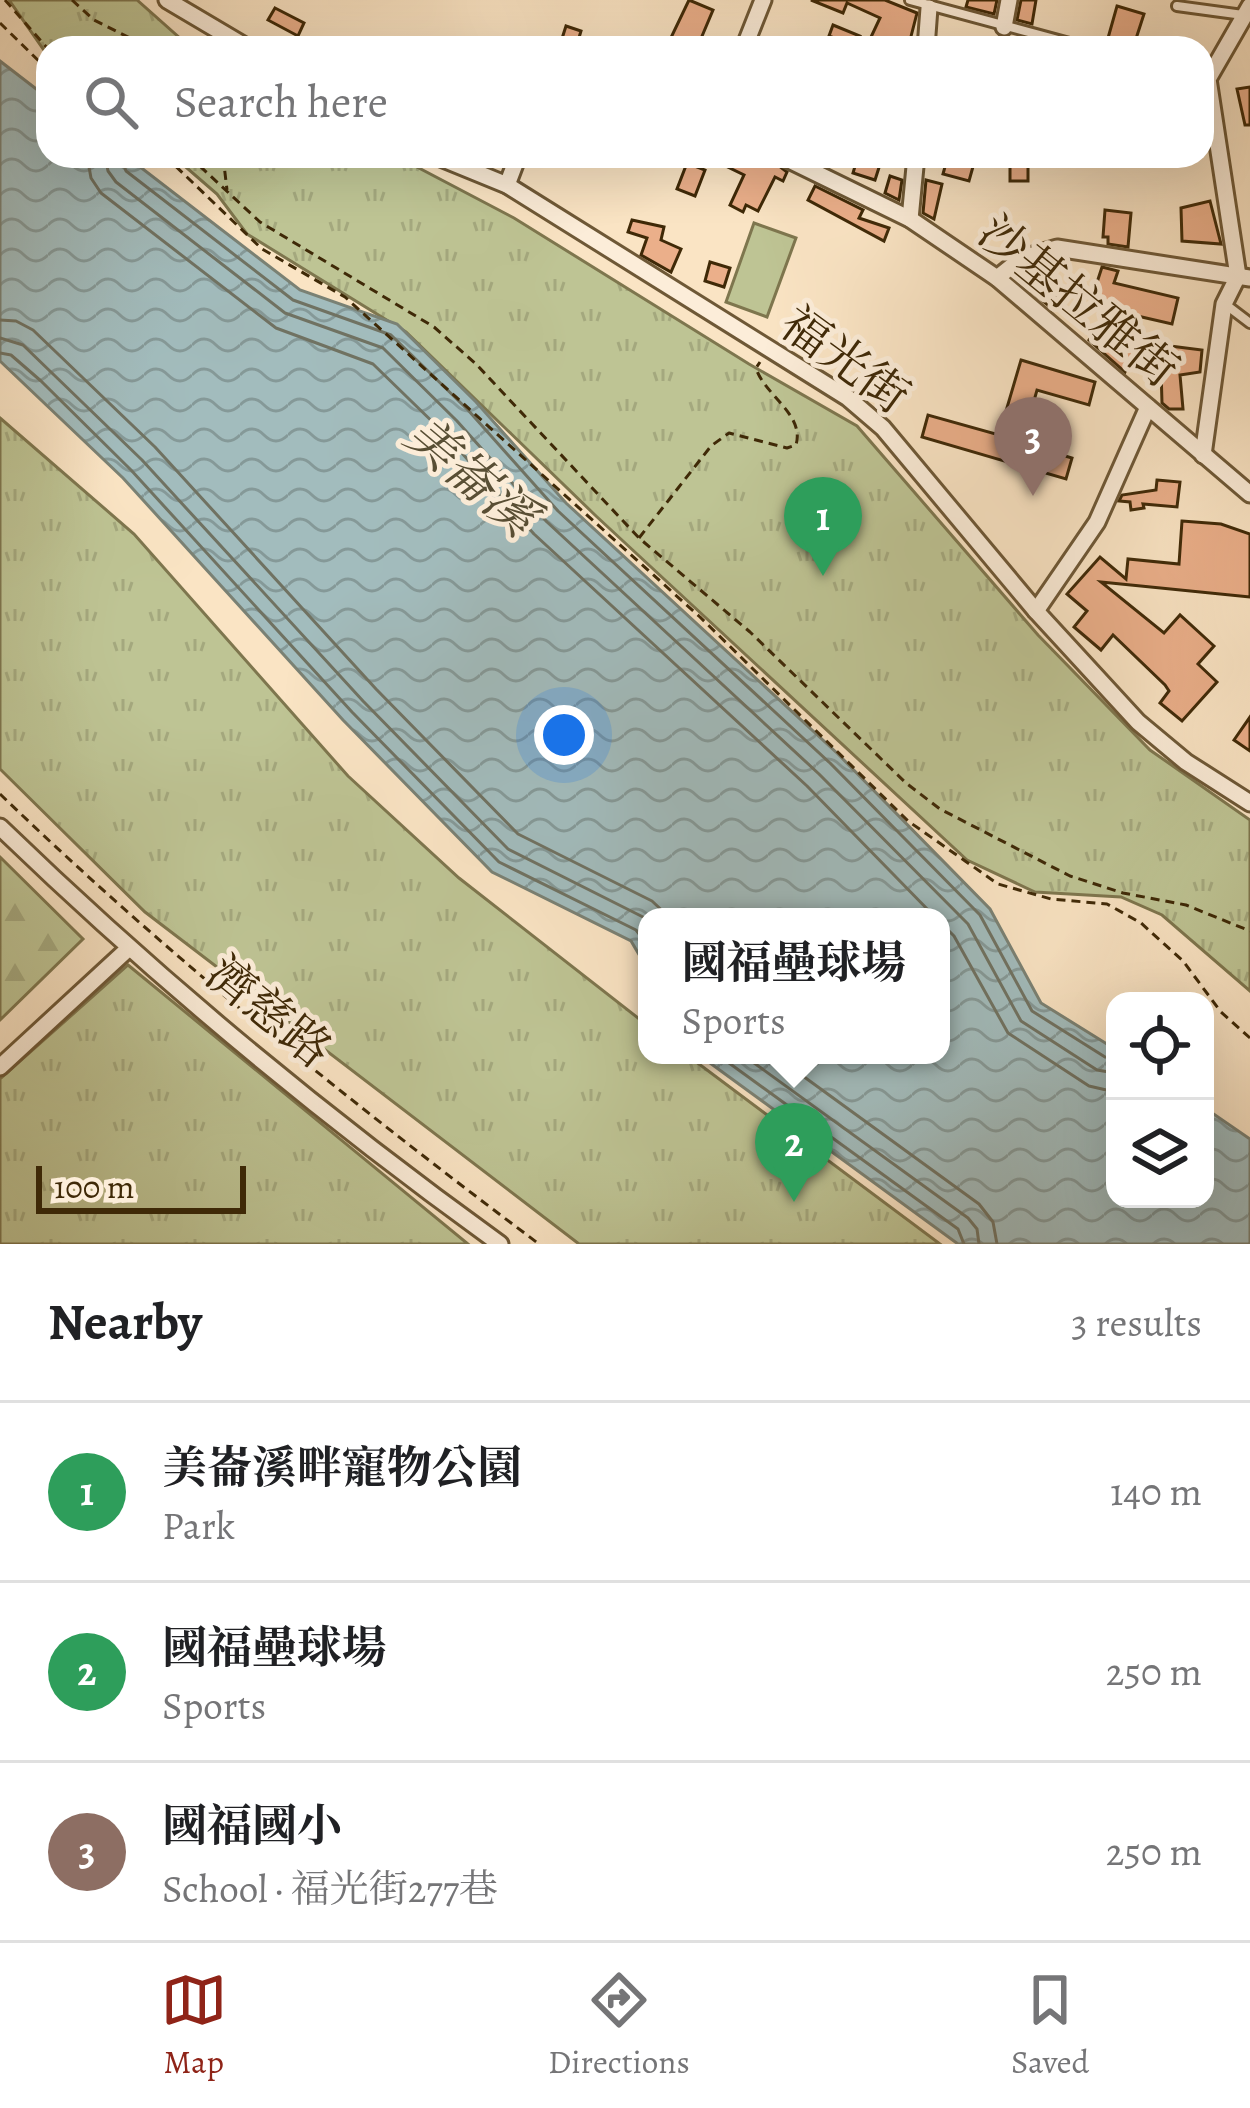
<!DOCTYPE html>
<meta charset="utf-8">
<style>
body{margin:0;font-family:Alegreya,"Noto Serif TC",serif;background:#f6f6f6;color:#202124}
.controls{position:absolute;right:36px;bottom:36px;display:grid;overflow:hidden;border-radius:24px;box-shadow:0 12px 48px #0002}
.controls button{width:108px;height:108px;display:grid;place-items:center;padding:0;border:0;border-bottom:3px solid #e0e0e0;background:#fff;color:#202124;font:60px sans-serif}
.scale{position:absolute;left:36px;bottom:30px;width:210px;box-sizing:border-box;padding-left:12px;border:6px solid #3f2907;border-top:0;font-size:33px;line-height:42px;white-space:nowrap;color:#3f2907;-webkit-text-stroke:9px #fcedd9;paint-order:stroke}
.you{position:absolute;left:564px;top:735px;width:42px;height:42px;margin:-30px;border:9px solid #fff;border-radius:50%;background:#1a73e8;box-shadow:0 0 0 18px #1a73e833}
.badge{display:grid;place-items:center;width:78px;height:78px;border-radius:50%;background:#8f2418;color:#fff;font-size:39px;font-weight:700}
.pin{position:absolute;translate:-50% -99px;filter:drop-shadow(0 3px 6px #0008)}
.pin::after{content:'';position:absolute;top:63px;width:42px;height:36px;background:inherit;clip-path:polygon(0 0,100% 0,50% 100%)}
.popup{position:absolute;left:638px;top:908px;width:312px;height:156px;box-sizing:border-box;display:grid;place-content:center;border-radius:24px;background:#fff;filter:drop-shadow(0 3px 9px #0005);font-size:39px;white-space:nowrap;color:#757577}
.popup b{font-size:45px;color:#202124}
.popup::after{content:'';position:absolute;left:50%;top:100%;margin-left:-24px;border:24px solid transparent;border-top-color:#fff}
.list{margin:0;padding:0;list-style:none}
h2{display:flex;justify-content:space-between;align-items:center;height:156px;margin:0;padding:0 48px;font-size:51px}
h2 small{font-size:39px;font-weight:400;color:#757577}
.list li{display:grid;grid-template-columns:78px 1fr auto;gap:36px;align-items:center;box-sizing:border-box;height:180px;padding:0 48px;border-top:3px solid #e0e0e0}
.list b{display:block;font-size:45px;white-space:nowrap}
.list p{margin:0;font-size:39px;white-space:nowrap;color:#757577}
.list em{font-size:39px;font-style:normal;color:#757577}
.icon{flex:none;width:66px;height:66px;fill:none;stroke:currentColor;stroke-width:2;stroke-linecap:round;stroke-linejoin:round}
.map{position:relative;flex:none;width:1250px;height:1244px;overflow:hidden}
.search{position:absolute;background:#fff;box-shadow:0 12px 48px #0002;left:36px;right:36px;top:36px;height:132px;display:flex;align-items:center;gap:30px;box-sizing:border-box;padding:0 42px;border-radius:36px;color:#757577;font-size:45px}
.sheet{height:696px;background:#fff}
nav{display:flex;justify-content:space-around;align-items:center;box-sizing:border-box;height:168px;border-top:3px solid #e0e0e0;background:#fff;font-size:33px;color:#757577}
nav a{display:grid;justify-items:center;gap:6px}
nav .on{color:#8f2418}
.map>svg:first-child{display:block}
.green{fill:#bec494;stroke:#7e764e;stroke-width:3}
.forest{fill:url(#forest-firs);stroke:#7e764e;stroke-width:3}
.park{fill:url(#park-tufts);stroke:#7e764e;stroke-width:3}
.water{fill:url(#water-waves);stroke:#7a8174;stroke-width:3}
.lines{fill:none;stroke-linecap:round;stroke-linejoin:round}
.shore{stroke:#707262;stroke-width:3}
.building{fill:#ebaf8a;stroke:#3f2907;stroke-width:3}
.service-casing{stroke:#6e5836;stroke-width:14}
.minor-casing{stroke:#6e5836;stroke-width:21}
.path{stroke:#3f2907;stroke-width:3;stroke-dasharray:9 6;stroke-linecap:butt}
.service{stroke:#fcedd9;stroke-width:8}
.minor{stroke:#fcedd9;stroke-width:15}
.labels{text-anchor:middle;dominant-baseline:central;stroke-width:10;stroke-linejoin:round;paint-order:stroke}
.street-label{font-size:48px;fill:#3f2907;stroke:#fcedd9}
.water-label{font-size:51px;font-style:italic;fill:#584e34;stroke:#fcedd9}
</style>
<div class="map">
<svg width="1250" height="1244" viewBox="0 0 1250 1244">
<defs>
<pattern id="forest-firs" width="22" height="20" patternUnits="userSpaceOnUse" patternTransform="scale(3)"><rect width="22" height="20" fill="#bec494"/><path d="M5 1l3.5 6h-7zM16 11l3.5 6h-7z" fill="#a4a87e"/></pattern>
<pattern id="park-tufts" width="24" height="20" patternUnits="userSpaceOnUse" patternTransform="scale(3)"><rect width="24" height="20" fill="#bec494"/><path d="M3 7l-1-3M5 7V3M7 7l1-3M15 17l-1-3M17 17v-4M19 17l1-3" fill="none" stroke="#a4a87e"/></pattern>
<pattern id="water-waves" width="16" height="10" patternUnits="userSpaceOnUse" patternTransform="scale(3)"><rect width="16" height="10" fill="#a2bcbd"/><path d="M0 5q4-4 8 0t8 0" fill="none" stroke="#859998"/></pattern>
</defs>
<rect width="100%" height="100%" fill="#fae4c4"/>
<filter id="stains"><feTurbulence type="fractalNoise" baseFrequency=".00167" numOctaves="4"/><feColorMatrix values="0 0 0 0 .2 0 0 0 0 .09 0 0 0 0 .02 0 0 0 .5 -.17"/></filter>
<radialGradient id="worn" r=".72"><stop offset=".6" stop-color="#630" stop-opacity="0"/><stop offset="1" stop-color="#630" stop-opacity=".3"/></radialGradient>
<!-- green -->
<path class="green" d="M754,223L796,238L767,317L726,302Z"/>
<!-- forest -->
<path class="forest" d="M0,857L83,939L0,1020Z"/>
<!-- park -->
<g class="park">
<path d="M9,0H137L191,48H48V56Z"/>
<path d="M173,156H396L514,218L749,364L857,426L1038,635L1150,750L1250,820V991L1162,915L1121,897L1035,892L967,860L596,516L406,332L247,234L217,194Z"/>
<path d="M0,418L134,534L348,776L459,878L647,1025V1055H687L940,1244H579L145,912L0,769Z"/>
<path d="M128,965L468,1244H0V1079Z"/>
</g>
<!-- water -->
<path class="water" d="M0,61L48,98V156H126L300,290L397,324L476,402L566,503L838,754L990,909L1041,1003L1115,1049V1199H1205V1108L1250,1139V1244H958L699,1055H941V917H647V968L631,941L492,872L343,720L123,478L0,361Z"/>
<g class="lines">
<!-- shore -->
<g class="shore">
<path d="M87,156L91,178L101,193L276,328L373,364L444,433L534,534L807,786L935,917"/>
<path d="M105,156L108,171L116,182L285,313L383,348L457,421L547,522L819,774L968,924L1021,1021L1097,1070L1115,1073"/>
<path d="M120,156L126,171L293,300L391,335L468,410L558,511L830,763L980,915L1032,1011L1105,1057L1115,1058"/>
<path d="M0,320L16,321L33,330L155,447L376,689L518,834L652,901L669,917"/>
<path d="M0,338L23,345L142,460L363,701L508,849L647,919"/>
<path d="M0,353L11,355L41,381L131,470L352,712L499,862L636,930L647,944"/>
<path d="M941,923L954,936L1008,1033L1089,1086L1115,1092"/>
<path d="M718,1055L958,1229L964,1244"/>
<path d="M743,1055L968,1218L977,1229L979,1244"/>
<path d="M774,1055L979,1204L993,1222L997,1244"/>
</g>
</g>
<!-- building -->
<g class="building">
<path d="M689,0L713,10L697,48H666Z"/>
<path d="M811,0H885L917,13L908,48H897L871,37L880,18L847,3L843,13Z"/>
<path d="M968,0H997L994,14L966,7Z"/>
<path d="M1021,0H1036L1032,24L1017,20Z"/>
<path d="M1117,6L1144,14L1133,48H1119L1121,42L1108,38Z"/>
<path d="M275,8L304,23L298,36L268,20Z"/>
<path d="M833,25L860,36L855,48H839L842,41L829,36Z"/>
<path d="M566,26L581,31L576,48H559Z"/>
<path d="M1250,87V125H1245L1237,89Z"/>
<path d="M705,156H766L787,172L783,181L775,177L758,211L746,205L743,212L730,205L744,175Z"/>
<path d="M858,156L882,158L875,180L853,173Z"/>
<path d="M948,156H976L969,181L943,174Z"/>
<path d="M687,163L705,170L695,196L677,189Z"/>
<rect x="1010" y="166" width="18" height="15"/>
<path d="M890,176L902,180L899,200L885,193Z"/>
<path d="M926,180L942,184L934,219L923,213Z"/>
<path d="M815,186L863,210L859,218L889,228L884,241L808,200Z"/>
<path d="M1210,201L1221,244L1182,241L1181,208Z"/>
<path d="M1105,210L1131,213L1128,247L1108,244V237H1103Z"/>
<path d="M632,220L664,227L661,240L681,249L671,272L641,255L647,238L628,232Z"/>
<path d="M710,262L730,268L724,287L705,281Z"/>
<path d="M1102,267L1118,271L1114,283L1178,298L1172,324L1133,315L1116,337L1153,353L1154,344L1202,350L1200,372L1180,375L1183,409H1169L1162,403L1161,369L1129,363L1125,372L1089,340L1110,311L1090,304Z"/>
<path d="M1040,283L1057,298L1049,306L1032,292Z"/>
<path d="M1021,360L1095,382L1089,405L1037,390L1022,443L1072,458L1066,479L922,437L928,415L999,435Z"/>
<path d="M1157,480L1180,482L1177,507L1143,504L1144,508L1131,510L1130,502L1119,501L1122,495L1156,490Z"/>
<path d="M1182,521L1221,524L1250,534V597L1101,582L1164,633L1180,615L1214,646L1198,664L1217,682L1182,721L1160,703L1169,691L1165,685L1113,635L1101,650L1074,627L1087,611L1067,594L1100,557L1126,579L1128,559L1179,564Z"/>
<path d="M1250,717V751L1234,740Z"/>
</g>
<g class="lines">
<defs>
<g id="service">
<path d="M910,0L1088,48"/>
<path d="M1177,6L1243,15"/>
<path d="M1225,304L1250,323"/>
</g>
<g id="minor">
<path d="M167,0L248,48"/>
<path d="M1004,27L1009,0"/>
<path d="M744,48L763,0"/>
<path d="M926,48L929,8"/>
<path d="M436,156L507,185L848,398L883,428L1036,611L1138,722L1186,762L1250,803"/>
<path d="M781,156L910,219L997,278L1250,494"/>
<path d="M507,185L518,156"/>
<path d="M910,219L916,156"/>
<path d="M997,278L1022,258L1057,248L1250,278"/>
<path d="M1203,455L1224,304L1238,276L1208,79L1250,6"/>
<path d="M1036,611L1097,522L1148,407"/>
<path d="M0,827C155,977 325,1118 500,1244"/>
<path d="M0,1067L129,948"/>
</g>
</defs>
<!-- service casing -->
<use href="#service" class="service-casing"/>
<!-- minor casing -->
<use href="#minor" class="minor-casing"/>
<!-- path -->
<g class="path">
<path d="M5,0L48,49"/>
<path d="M72,0L94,20L150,48"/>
<path d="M0,23L48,70"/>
<path d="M165,156L262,249L345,297L700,617L908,821L998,884L1051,899L1107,904L1141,923L1183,961L1221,1012L1250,1038"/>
<path d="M189,156L260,222L434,327L476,364L639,538L750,632L906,783L940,809L1070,876L1123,893L1186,905L1250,931"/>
<path d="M223,156L227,190"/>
<path d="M639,538L711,446L729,433L787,448L796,445C805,414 764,395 756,368L760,362"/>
<path d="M0,794C169,957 351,1103 539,1244"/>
</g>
<!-- service -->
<use href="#service" class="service"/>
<!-- minor -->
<use href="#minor" class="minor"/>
</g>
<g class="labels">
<!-- street labels -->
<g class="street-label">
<text transform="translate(1078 301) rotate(39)">沙基拉雅街</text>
<text transform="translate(845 360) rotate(36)">福光街</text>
<text transform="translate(269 1012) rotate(39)">濟慈路</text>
</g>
<!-- water labels -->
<g class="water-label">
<text transform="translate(471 476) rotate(40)">美崙溪</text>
</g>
</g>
<rect width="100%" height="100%" filter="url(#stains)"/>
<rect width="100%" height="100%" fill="url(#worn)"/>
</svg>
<div class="controls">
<button><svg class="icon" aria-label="locate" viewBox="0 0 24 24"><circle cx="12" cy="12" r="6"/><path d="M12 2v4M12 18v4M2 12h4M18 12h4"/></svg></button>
<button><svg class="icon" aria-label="layers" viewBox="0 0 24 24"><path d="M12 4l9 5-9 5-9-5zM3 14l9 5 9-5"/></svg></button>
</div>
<div class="scale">100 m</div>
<div class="you"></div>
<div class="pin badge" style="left:823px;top:576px;background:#2e9e5b">1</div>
<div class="pin badge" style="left:794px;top:1202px;background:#2e9e5b">2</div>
<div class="popup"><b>國福壘球場</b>Sports</div>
<div class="pin badge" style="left:1033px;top:496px;background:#8d6e63">3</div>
<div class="search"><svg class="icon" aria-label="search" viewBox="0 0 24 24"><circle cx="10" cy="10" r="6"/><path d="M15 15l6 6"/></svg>Search here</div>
</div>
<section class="sheet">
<h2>Nearby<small>3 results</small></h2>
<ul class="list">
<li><span class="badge" style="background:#2e9e5b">1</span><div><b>美崙溪畔寵物公園</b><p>Park</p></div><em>140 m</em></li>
<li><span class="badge" style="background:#2e9e5b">2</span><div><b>國福壘球場</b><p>Sports</p></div><em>250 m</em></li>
<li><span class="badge" style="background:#8d6e63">3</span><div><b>國福國小</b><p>School · 福光街277巷</p></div><em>250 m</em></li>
</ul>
</section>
<nav>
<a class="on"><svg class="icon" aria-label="map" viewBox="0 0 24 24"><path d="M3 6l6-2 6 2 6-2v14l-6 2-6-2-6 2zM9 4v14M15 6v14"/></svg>Map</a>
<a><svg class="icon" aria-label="directions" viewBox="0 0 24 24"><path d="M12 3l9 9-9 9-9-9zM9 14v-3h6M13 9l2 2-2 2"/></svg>Directions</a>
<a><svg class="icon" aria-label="saved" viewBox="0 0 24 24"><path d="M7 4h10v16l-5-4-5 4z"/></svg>Saved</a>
</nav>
